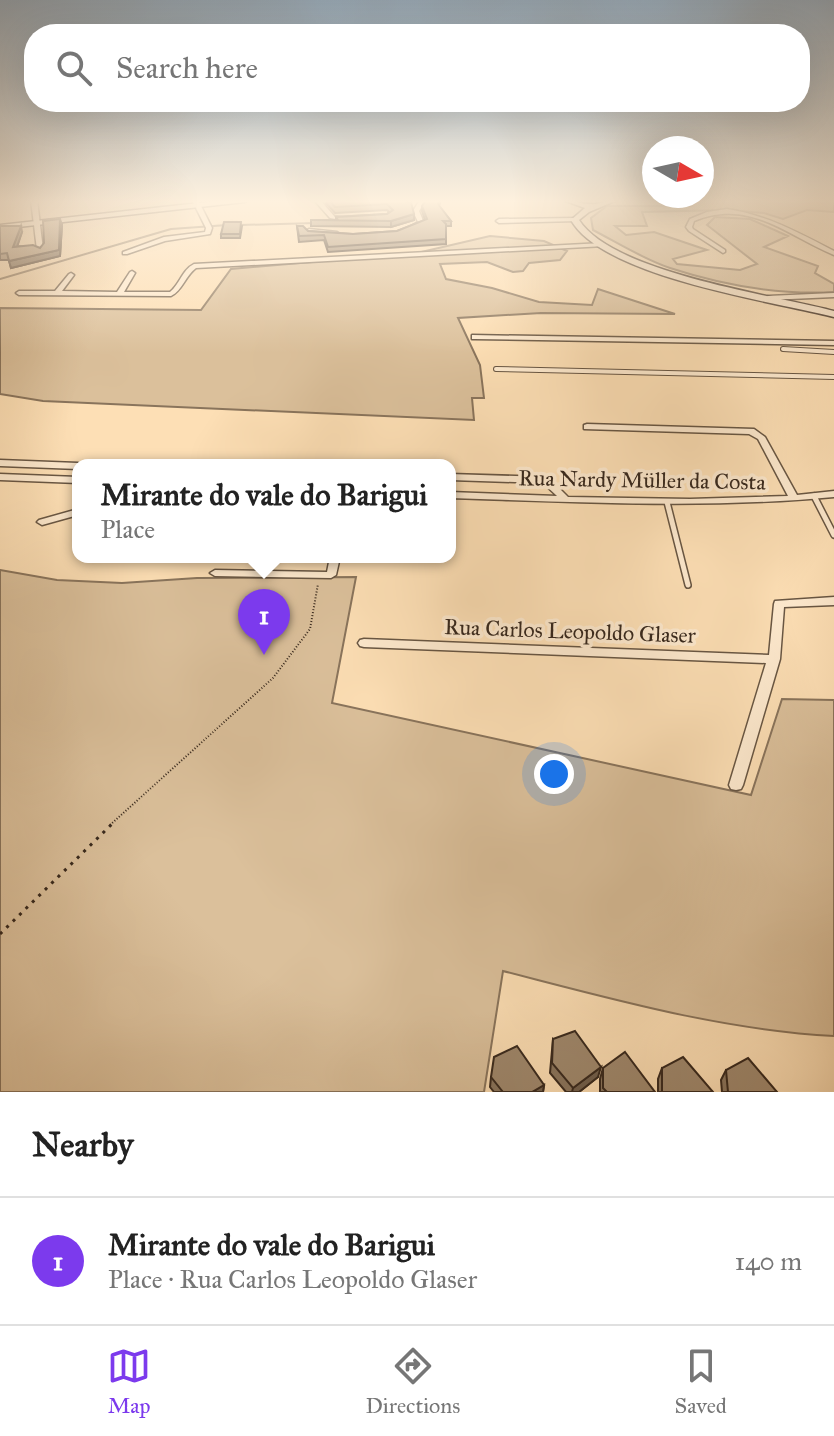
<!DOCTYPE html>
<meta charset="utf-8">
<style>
body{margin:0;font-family:"IM FELL Great Primer",serif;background:#f6f6f6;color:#222}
.compass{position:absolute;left:642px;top:136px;width:72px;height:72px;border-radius:50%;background:#fff;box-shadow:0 8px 32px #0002;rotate:99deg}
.you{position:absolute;left:554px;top:774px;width:28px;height:28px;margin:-20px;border:6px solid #fff;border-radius:50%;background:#1a73e8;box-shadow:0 0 0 12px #1a73e833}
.badge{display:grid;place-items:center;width:52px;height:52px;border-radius:50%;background:#7c3aed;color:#fff;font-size:26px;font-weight:700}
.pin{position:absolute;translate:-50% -66px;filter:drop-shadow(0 2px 4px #0008)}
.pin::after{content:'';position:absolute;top:42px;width:28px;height:24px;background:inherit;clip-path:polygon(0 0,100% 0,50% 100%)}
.popup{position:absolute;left:72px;top:459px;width:384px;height:104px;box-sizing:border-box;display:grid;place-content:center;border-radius:16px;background:#fff;filter:drop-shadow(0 2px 6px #0005);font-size:26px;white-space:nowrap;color:#767676}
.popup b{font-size:30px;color:#222}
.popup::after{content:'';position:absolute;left:50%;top:100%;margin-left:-16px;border:16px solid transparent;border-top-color:#fff}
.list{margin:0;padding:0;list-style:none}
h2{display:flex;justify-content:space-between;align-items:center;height:104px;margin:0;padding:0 32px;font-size:34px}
h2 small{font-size:26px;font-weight:400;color:#767676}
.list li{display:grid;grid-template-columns:52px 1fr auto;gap:24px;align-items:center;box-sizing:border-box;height:128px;padding:0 32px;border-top:2px solid #e0e0e0}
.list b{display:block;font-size:30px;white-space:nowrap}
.list p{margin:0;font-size:26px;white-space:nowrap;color:#767676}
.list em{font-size:26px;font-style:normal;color:#767676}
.icon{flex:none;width:44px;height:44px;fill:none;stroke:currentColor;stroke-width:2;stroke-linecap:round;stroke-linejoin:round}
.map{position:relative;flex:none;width:834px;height:1092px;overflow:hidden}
.search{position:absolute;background:#fff;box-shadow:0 8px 32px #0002;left:24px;right:24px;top:24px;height:88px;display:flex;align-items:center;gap:20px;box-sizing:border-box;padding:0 28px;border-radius:32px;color:#767676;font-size:30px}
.sheet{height:232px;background:#fff}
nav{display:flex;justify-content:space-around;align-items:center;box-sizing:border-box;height:112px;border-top:2px solid #e0e0e0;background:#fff;font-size:22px;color:#767676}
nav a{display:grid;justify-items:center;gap:4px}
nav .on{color:#7c3aed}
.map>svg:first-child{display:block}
.green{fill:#dbc09b;stroke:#89745c;stroke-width:2}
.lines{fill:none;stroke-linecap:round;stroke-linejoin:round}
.stream{stroke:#867159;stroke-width:2}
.lane-far1-casing{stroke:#685643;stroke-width:6}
.lane-casing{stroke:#685643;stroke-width:8}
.street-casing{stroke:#685643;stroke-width:3}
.secondary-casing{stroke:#37281d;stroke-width:3}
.path-far1{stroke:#37281d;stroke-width:2;stroke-dasharray:1 2;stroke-linecap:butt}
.path{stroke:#37281d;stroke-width:3;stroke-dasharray:3 6;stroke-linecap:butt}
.lane-far1{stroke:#feeacf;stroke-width:4}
.lane{stroke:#feeacf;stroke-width:5}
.street{fill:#feeacf;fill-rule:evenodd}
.secondary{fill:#feeacf;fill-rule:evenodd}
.wall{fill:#88745d;stroke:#37281d;stroke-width:2}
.shaded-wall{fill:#6f5e4c;stroke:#37281d;stroke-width:2}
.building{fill:#9e876c;stroke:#37281d;stroke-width:2}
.labels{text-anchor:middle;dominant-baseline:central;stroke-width:7;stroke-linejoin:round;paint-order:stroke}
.street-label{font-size:22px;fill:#37281d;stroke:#feeacf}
</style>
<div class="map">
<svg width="834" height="1092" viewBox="0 0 834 1092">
<rect width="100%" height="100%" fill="#fddfb5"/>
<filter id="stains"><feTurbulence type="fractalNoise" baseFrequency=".0025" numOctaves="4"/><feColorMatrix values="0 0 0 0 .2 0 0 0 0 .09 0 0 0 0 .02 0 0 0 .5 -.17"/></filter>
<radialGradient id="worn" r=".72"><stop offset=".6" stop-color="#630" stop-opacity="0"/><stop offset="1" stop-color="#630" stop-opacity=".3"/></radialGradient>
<!-- green -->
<g class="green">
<path d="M685,200H834V212L807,210L783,219L764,213L726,210L642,212L647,226H615L626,235L654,232L707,250L673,259L677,264L740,270L757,264L707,225L715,217L750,219L788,236L764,247L818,266L815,273L834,284V292C780,295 722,285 670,268C643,259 618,243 593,230L591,218L607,206H692Z"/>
<path d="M490,236L544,241L567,251L560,260L529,263L523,271L513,272L487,262L440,264L446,279L492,288L539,302L592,305L598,289L675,314L541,313L458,318L480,365L484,398H472L474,420L43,401L0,394V308L201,310L231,269L417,253Z"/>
<path d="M0,570L57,580L122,583L197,578L356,577L332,703L751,795L782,699L834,700V1036C721,1030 612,999 503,971L484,1092H0Z"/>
</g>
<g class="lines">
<!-- stream -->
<g class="stream">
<path d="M240,225L315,223"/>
<path d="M0,279L171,229L227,225"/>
</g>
<defs>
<g id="lane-far1">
<path d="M783,349L834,352"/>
<path d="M496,369L834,377"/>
</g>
<g id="lane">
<path d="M814,496L834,535"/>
<path d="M667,502L688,585"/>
</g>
<g id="street">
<path d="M31,200H37L43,250L40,252L37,250Z"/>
<path d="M192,200H198L212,228L210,234L165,241L127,254H123V252L164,237L205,232L206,228Z"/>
<path d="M314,200H320L334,216L350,219L347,221L330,218Z"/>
<path d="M420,200H426L419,211L424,223L414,229H410V227L418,222L413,211Z"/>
<path d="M727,209C767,215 799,233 834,251V255C786,235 749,198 694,221L692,227L693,229L725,250V252L723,253L689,231L686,227L690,219L707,212Z"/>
<path d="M575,218L577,219V221L499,223L496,221L499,219Z"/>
<path d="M309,229L337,232L340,234L337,236L307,232L306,231Z"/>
<path d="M603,243L606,245L605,246L196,268C185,276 183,290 171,296L19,295L16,293L19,291H55L69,274L71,273L74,275L62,291L117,292L130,272L132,271L135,273L124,292H170C180,284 182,270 194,264Z"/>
<path d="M834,293V297L768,300L765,298L768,296Z"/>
<path d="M472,335L834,341V345L475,339H472Z"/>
<path d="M587,424L754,429L765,437L797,495L834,491V497C706,509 578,502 450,498V492L557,496L543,483L450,480V474L546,477L549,478L568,497L690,499L788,496L758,439L749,434L584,429V425Z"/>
<path d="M0,460L78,463L82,465H78V469L0,466Z"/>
<path d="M0,474L78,477V483L0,480Z"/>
<path d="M78,509V515L42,525L37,522L39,520Z"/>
<path d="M330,557H340L336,575L331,578L215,576L210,573L215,570L327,572Z"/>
<path d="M834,597V605L784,607L780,659L743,785L741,789L736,790L731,789L729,785L766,663L364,647L360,646L358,643L360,640L364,639L769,655L774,604L775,601Z"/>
</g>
<g id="secondary">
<path d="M226,200H249L245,202L0,229V225Z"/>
<path d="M563,200C573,200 581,204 590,204C598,205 608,200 617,200L589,212L579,220C613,273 773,295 834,311V317C771,301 603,277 571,220L585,208Z"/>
</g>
</defs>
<!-- lane-far1 casing -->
<use href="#lane-far1" class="lane-far1-casing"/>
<!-- lane casing -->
<use href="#lane" class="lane-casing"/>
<!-- street casing -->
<use href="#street" class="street-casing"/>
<!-- secondary casing -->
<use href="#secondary" class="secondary-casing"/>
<!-- path-far1 -->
<path class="path-far1" d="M110,825L273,678L310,629L318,584"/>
<!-- path -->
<path class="path" d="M0,934L113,823"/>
<!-- lane-far1 -->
<use href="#lane-far1" class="lane-far1"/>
<!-- lane -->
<use href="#lane" class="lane"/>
<!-- street -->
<use href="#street" class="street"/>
<!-- secondary -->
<use href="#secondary" class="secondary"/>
</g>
<!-- wall -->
<g class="wall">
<path d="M326,200H404L414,214V220L391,227L311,226V220H336V217L387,214L389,212L387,210L335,213L326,203Z"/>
<path d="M426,200H441L439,206L451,221V226H446V244L328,252L324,240L299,242L297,226L308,231L353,234L397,231L425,220L422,211V206Z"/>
<path d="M62,225L60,256L11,268L9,260H0V226L22,232L17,246L40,248Z"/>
<path d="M242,226L240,238H221V234Z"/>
<path d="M553,1039L598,1077L579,1092H566L550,1073Z"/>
<path d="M603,1068L655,1092H600V1079Z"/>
<path d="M662,1068L713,1092H658V1079Z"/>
<path d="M726,1070L777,1092H722L721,1080Z"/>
<path d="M491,1077L544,1085L543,1092H494L490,1087Z"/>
</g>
<!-- shaded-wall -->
<g class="shaded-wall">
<path d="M414,214V220L391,227V221Z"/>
<path d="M60,219L62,225L60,256L11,268L9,261L59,250Z"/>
<path d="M21,226L22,232L15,253L13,247Z"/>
<path d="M601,1067L598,1077L579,1092H572L573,1088Z"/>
<path d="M544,1085L543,1092H532Z"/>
</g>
<!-- building -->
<g class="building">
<path d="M329,200H404L405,201L411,202L414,214L391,221L311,220H338L336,217L387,214L393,210L387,204L335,207Z"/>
<path d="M426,200H440L438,204L451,221H443L446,224V239L328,247L324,235L299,236L297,226H303L308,231L353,234L397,231L427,219L422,206Z"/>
<path d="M60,219L59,250L9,261L7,253L0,254V226H21L13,247L33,245L40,248L44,243L43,221Z"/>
<path d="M224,222H241L240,234H221Z"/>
<path d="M575,1031L601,1067L573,1088L552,1063L553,1039Z"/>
<path d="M517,1046L544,1085L532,1092H503L491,1077L494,1057Z"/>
<path d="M625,1052L655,1092H607L603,1088V1068Z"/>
<path d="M683,1057L713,1092H662V1068Z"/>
<path d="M748,1058L777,1092H728L726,1070Z"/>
</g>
<!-- sky -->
<linearGradient id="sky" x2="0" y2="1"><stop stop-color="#95acbf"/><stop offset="0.57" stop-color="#fef1de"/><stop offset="1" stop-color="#fef1de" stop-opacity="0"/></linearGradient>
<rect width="834" height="353" fill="url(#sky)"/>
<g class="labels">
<!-- street labels -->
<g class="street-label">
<text transform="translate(642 480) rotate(1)">Rua Nardy Müller da Costa</text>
<text transform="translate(570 631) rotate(2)">Rua Carlos Leopoldo Glaser</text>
</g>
</g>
<rect width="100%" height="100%" filter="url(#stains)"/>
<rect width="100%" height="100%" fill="url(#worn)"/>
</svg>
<svg class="compass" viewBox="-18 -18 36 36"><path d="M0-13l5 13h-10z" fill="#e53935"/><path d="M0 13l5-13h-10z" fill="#767676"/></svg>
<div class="you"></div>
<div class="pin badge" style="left:264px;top:655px">1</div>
<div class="popup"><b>Mirante do vale do Barigui</b>Place</div>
<div class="search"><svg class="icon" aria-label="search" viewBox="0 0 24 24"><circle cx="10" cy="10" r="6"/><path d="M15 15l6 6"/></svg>Search here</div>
</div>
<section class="sheet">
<h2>Nearby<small></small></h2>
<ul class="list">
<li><span class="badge">1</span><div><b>Mirante do vale do Barigui</b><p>Place · Rua Carlos Leopoldo Glaser</p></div><em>140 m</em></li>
</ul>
</section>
<nav>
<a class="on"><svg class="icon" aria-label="map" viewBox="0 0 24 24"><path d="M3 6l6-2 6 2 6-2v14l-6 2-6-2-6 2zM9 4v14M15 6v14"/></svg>Map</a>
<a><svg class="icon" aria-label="directions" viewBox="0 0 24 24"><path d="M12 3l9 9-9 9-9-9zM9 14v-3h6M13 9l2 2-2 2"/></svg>Directions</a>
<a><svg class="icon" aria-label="saved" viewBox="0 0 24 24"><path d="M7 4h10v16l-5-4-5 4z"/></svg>Saved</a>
</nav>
